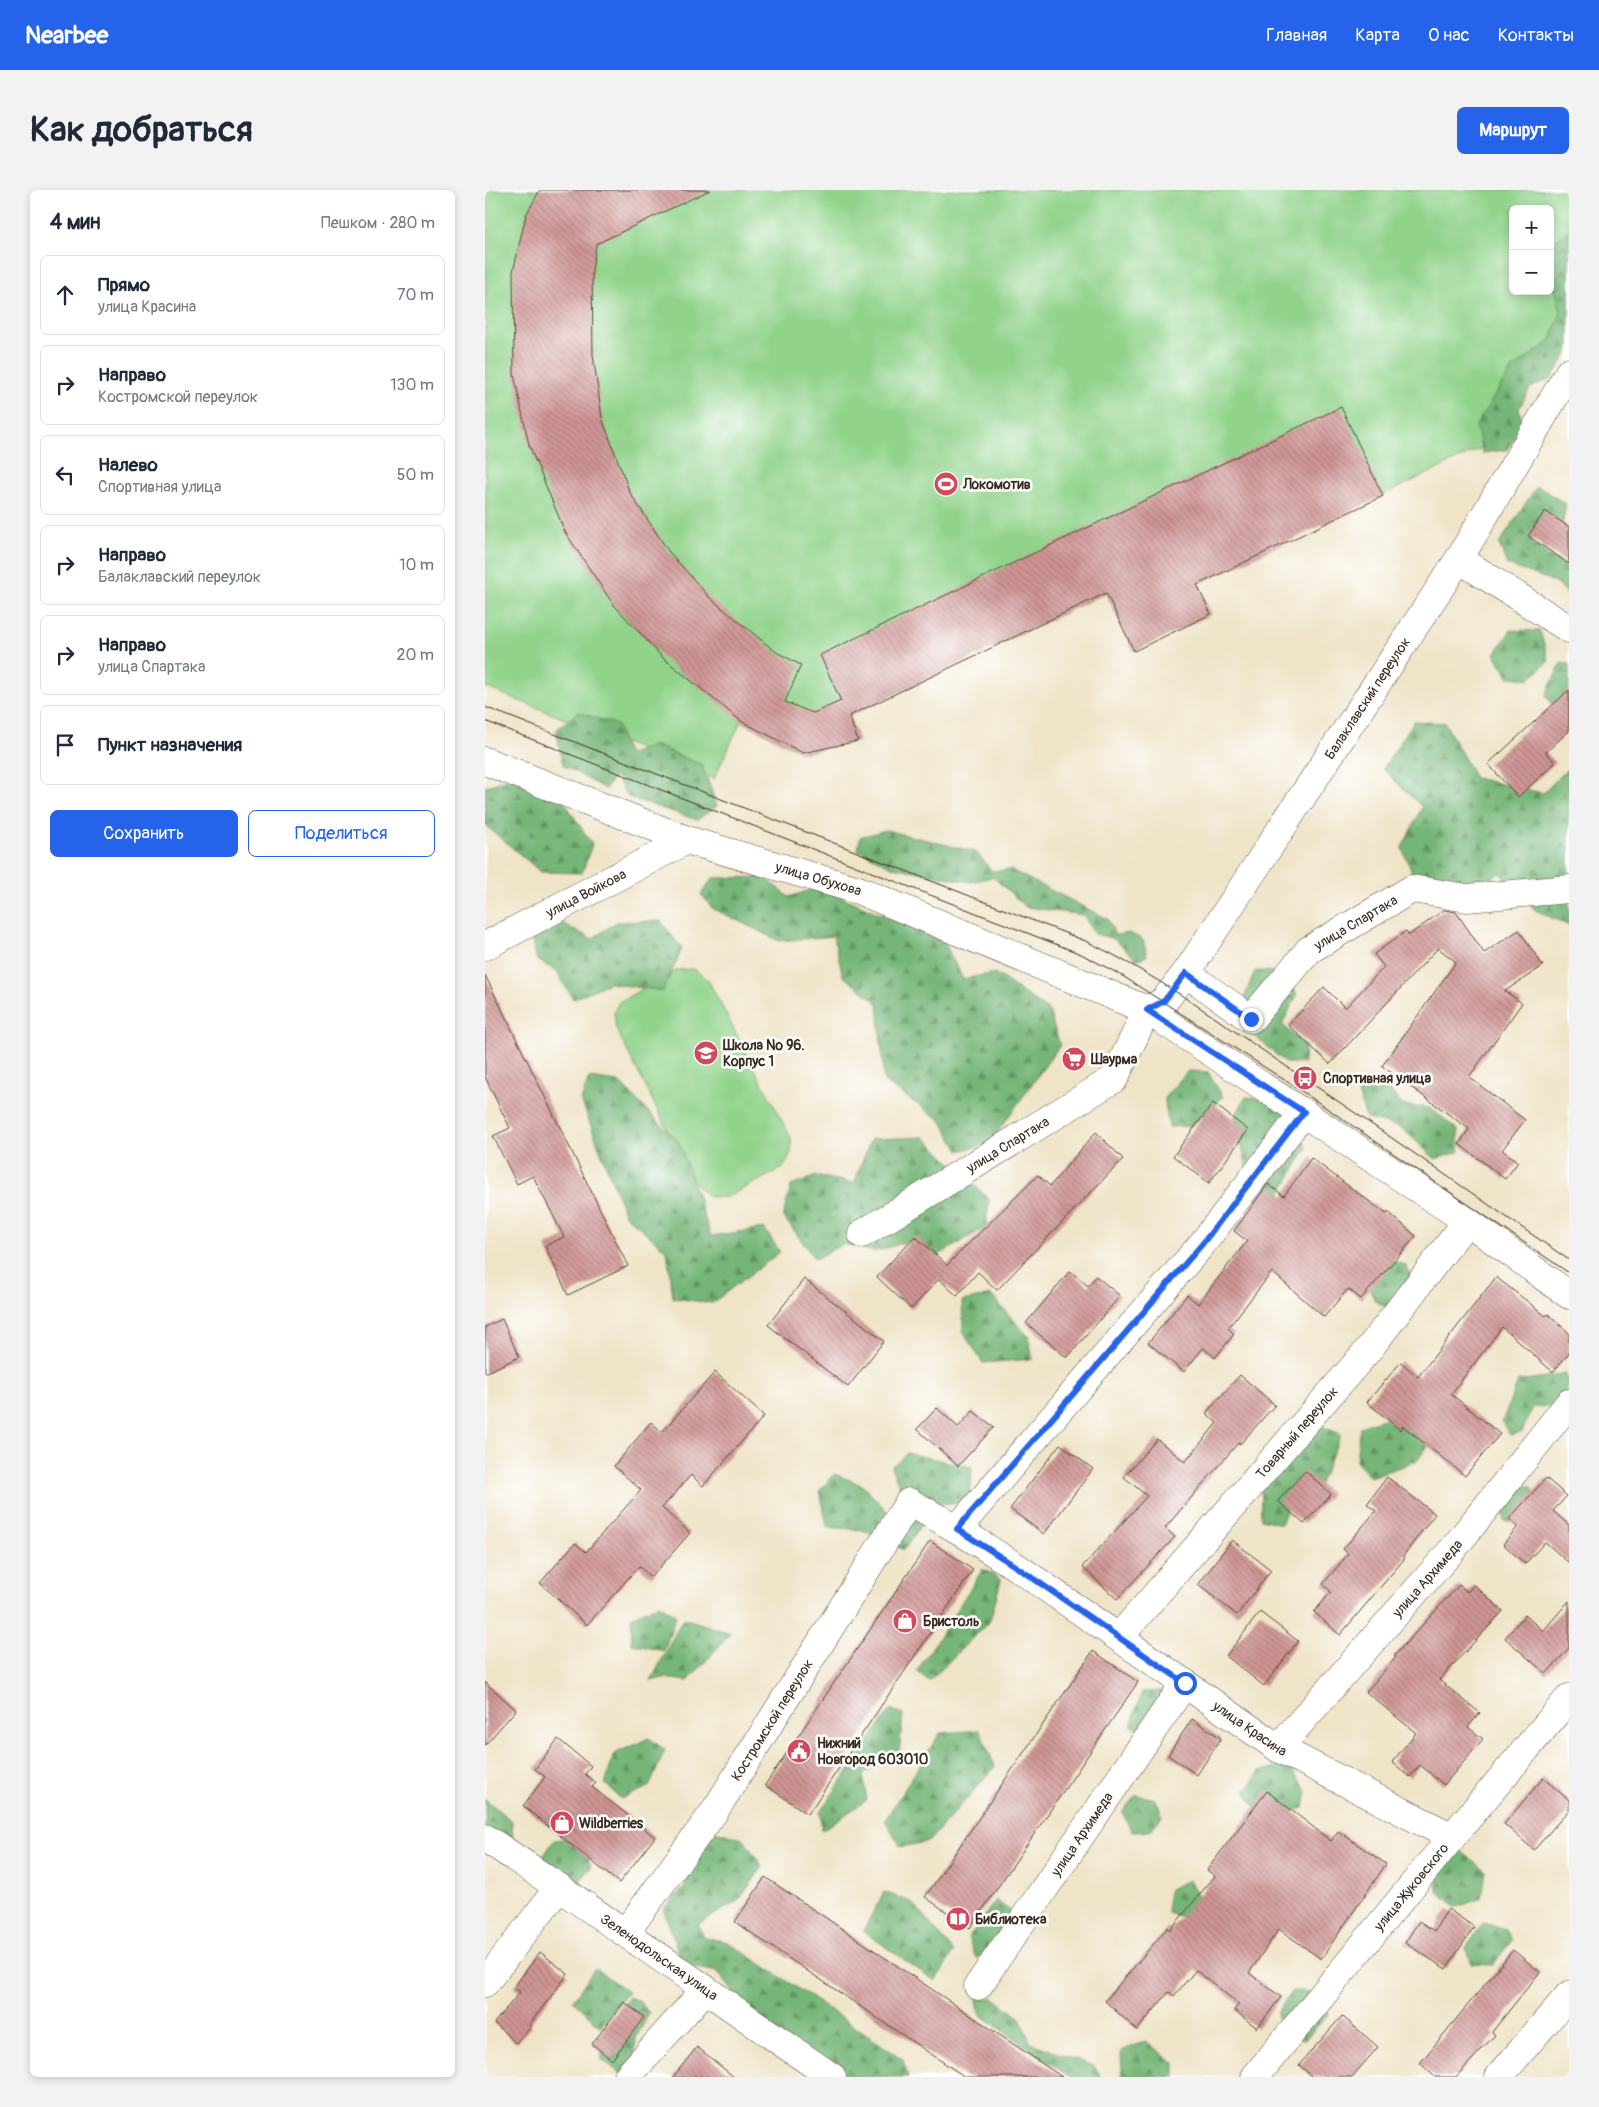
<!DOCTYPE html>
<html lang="ru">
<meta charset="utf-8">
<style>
body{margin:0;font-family:Pangolin,sans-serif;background:#f2f2f3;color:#1f2937}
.controls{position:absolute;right:15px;top:15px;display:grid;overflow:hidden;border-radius:8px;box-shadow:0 2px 8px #0003}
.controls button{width:45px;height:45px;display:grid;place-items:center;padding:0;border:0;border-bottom:1px solid #e0e1e3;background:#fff;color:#1f2937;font:25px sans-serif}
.stop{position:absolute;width:15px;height:15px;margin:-11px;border:4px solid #2563eb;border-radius:50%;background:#fff}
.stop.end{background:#2563eb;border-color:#fff;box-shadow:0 1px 5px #0008}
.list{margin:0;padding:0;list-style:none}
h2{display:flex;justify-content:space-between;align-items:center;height:65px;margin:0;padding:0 20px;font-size:21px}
h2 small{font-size:16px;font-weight:400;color:#747a83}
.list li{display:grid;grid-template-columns:32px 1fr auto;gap:15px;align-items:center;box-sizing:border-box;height:80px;margin:0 10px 10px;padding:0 10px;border:1px solid #e0e1e3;border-radius:8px}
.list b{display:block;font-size:19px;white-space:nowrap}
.list p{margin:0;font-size:16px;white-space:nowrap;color:#747a83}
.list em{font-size:16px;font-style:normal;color:#747a83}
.actions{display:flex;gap:10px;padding:15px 20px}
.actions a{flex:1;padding:11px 0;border:1px solid #2563eb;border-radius:8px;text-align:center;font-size:18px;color:#2563eb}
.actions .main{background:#2563eb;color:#fff}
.icon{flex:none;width:28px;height:28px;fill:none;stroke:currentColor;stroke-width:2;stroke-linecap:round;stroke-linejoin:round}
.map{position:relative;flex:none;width:1084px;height:1887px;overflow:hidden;border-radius:8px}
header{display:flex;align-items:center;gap:30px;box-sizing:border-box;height:70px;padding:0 25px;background:#2563eb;color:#fff}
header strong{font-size:24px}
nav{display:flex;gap:28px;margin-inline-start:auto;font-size:18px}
.intro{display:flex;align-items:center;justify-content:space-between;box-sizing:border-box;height:120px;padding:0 30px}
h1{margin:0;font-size:35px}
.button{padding:12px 22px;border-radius:8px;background:#2563eb;color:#fff;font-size:18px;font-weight:700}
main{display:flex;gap:30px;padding:0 30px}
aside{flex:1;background:#fff;border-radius:8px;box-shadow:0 2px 8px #0003}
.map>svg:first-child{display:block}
.grass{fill:#91d38b;stroke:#667e54;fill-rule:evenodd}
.forest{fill:url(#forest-firs);stroke:#58704a}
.building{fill:url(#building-back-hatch)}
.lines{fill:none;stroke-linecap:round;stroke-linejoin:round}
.minor-casing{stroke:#564638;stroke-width:29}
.minor{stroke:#fff;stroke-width:28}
.tram{stroke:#3b2a1e;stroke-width:1}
.route{stroke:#2563eb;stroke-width:6}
.labels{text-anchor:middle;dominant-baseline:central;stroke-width:5;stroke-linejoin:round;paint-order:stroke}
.poi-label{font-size:14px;font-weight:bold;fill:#3b2a1e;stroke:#fff;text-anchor:start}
.street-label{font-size:14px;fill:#3b2a1e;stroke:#fff}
</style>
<header>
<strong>Nearbee</strong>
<nav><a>Главная</a><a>Карта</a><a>О нас</a><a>Контакты</a></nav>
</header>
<div class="intro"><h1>Как добраться</h1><a class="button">Маршрут</a></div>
<main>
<aside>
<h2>4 мин<small>Пешком · 280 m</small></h2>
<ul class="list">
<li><svg class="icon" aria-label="ahead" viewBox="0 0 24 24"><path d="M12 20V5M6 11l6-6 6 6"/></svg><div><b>Прямо</b><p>улица Красина</p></div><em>70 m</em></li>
<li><svg class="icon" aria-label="right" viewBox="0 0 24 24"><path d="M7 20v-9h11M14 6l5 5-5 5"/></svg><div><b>Направо</b><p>Костромской переулок</p></div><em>130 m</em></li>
<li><svg class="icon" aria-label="left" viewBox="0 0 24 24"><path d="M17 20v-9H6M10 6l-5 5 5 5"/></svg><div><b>Налево</b><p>Спортивная улица</p></div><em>50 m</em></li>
<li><svg class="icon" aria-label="right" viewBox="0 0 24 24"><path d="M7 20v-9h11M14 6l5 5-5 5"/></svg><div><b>Направо</b><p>Балаклавский переулок</p></div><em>10 m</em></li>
<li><svg class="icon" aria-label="right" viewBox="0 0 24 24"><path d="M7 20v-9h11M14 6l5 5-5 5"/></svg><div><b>Направо</b><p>улица Спартака</p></div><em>20 m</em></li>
<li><svg class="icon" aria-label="arrive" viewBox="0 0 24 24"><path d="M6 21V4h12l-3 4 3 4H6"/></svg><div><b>Пункт назначения</b></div></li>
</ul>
<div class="actions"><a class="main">Сохранить</a><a>Поделиться</a></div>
</aside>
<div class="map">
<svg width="1084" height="1887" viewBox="0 0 1084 1887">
<defs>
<pattern id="forest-firs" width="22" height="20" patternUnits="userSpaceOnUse" patternTransform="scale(1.25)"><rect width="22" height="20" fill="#74b577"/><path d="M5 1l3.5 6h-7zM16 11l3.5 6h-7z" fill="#609361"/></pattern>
<pattern id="building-back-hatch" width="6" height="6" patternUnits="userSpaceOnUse" patternTransform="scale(1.25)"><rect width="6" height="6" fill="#cf9594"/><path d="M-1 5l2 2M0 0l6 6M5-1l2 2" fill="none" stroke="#a97a78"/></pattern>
</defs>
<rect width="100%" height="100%" fill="#fff"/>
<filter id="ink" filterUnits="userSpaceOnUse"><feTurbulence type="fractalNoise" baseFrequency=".02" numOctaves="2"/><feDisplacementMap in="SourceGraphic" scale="10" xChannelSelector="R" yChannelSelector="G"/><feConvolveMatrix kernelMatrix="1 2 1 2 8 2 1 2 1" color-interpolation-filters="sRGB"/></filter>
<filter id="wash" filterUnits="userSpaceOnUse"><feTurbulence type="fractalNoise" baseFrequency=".0096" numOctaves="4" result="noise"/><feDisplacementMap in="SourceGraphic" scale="20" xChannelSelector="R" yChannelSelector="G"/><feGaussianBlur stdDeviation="1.12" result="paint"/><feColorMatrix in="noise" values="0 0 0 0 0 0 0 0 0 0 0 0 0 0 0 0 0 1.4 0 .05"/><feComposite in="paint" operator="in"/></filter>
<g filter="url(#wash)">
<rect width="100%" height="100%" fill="#efe4c8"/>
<!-- grass -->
<g class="grass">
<path d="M0,0H1084V129L1007,253L712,394L726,424L649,461L621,403L364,526L373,551L318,563L256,531L229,589L0,497ZM1028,19H1065V101H1028Z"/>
<path d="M209,779L223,790L306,948V964L298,978L242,1007H225L211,995L131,839L129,822L134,812L192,780Z"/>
</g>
<!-- forest -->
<g class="forest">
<path d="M1084,40V161L1067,188L1045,198L1034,219L1038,235L1022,260L997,263L991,235L1026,180L1065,151L1076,122L1065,81V72L1073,48Z"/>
<path d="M1052,296L1081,314L1077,337L1058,341L1046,353L1082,377L1084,375V406L1073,393L1022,375L1014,354Z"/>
<path d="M1026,440L1055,441L1064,471L1045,489L1023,487L1010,464Z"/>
<path d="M1076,473L1084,474V540L1061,505Z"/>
<path d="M93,522L132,535L143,565L169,555L217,575L232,616L212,630L143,607L130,586L120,599L78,575L71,540Z"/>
<path d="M929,531L960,533L990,588L1058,603L1084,577V736L1050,720L1014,683L989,698L928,685L917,658L937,617L898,579Z"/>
<path d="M30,586L76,607L107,654L97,683L56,682L0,635V597Z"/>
<path d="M401,640L491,662L507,681L526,680L623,729L630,745L645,743L658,750L662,766L652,770L629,749L610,744L598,725L541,717L508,687L486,692L407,677L373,660L375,647Z"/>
<path d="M279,687L304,707L334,697L459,752L478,789L510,783L564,821L575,855L504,954L474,961L456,930L399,892L393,813L358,786L348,746L294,751L227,718L216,704L228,688Z"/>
<path d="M176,731L197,759L178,801L124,793L88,809L71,781L52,770L46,747L77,733L107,749L131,732Z"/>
<path d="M770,781L800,782L812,805L797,834L820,856L819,873H801L759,837L757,813Z"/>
<path d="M703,881L723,882L738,907L706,936L684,937L679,908Z"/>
<path d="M104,888L134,892L194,952L226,1046L279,1038L295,1062L227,1113L188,1108L182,1061L140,1025L96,910Z"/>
<path d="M895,888L917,915L945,918L973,940L974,962L950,969L917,938L881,928L870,893Z"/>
<path d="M761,907L797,911L822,958L791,1011L769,1010L750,926Z"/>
<path d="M439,947L504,1009L501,1037L449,1068L423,1051L390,1062L358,1054L330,1069L298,1026L306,996L331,986L369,993L386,949Z"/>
<path d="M898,1069L921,1075L933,1102L914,1123L890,1111L881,1091Z"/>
<path d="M506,1105L543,1146L548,1169L498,1173L478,1142L477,1111Z"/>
<path d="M1081,1184C1084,1196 1083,1206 1075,1216L1048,1217L1037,1242L1025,1245L1017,1232L1033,1191Z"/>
<path d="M968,1221L932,1271L885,1287L871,1271L875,1237L912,1224Z"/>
<path d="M834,1235L856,1244L833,1298L808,1303L796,1334L776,1329L775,1287L801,1278Z"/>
<path d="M422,1263L487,1277L485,1313H451L419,1360L377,1340L342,1337L335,1300L350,1284L377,1295L406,1325L420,1309L406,1277Z"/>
<path d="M1046,1296L1056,1314L1038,1333L1019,1331V1315L1031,1297Z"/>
<path d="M498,1379L516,1390L505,1431L444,1491L432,1481Z"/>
<path d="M175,1414L191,1426L179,1461L147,1454L146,1427Z"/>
<path d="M198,1428L246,1443L203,1491L178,1488L166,1491Z"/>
<path d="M678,1501L668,1550L646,1535L657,1502Z"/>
<path d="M406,1519L418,1525L414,1563L378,1584L382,1610L337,1640L335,1622Z"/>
<path d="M495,1540L510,1577L444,1651L416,1657L400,1630L455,1543Z"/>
<path d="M164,1548L180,1560L164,1597L136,1609L120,1594L129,1564Z"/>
<path d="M803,1575L822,1601L819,1618L779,1628L760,1602L775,1581Z"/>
<path d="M651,1605L671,1609L677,1626L665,1641L647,1642L637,1622Z"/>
<path d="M0,1609L27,1631L28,1650H11L0,1642Z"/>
<path d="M223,1639L258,1649L278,1677L253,1711L213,1734L219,1747L243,1752L418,1869L423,1887H360L259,1820L233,1782L198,1775L178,1718L201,1696L197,1680Z"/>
<path d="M97,1647L106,1678L94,1692H68L54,1673L69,1650Z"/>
<path d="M976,1661L1001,1681L997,1708L972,1717L952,1701L951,1679Z"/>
<path d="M704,1690L717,1713L702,1729L682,1722L684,1699Z"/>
<path d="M399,1702L428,1713L469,1762L450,1791L378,1741Z"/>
<path d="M511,1710L528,1723L510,1759L491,1768L483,1748Z"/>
<path d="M998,1733L1021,1739L1027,1750L1008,1775L987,1774L981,1758Z"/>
<path d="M110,1778L143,1802L115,1837L88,1810Z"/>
<path d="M807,1801L832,1802L843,1825L820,1849L794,1847L792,1822Z"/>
<path d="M144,1807L154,1811L164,1823L151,1848L149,1874L137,1884L117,1870L116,1854Z"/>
<path d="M509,1808L535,1828L546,1853L609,1876L616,1887H585L494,1824L492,1809Z"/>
<path d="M661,1851L690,1873V1887L637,1886L636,1861Z"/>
</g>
<g id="blocks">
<!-- building -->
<g class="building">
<path d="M55,0H225L111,54L107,81L108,165L117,228L145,303L184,362L226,409L291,462L316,475L300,512L328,523L356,511L335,465L856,217L898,306L712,395L726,424L649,461L621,403L364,526L373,551L318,563L256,531L178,468L128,414L80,342L44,255L29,184L28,82L41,25Z"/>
<path d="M1060,321L1084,337V374L1043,346Z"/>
<path d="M1084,500V541L1061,562L1070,573L1033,607L1003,574Z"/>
<path d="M959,720L971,722L999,763L1034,740L1058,776L1020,801L1037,813L984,887L1040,930L1017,960L1033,972L1020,989L974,954L984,939L897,876L971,772L953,758L845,874L803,835L839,797L860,818L899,777L889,764L921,741L924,745Z"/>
<path d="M0,785L143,1076L83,1105L60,1056L79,1047L48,986L32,994L8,946L25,938L0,887Z"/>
<path d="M728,913L763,940L724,993L688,966Z"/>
<path d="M611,942L638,969L512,1100L493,1082L472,1106L454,1089L426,1119L392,1087L430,1046L462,1075L553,985L565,996Z"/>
<path d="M826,968L901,1024L903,1022L931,1046L876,1109L863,1099L839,1127L787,1082L743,1138L749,1144L730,1168L718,1158L699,1182L663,1153L702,1105L713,1114L762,1051L749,1041L783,994L799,1006Z"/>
<path d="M585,1081L603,1096L611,1086L635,1106L582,1168L541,1133Z"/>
<path d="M1011,1087L1061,1126L1063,1124L1084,1143V1163L1068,1182L1017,1137L966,1204L1015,1244L980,1286L918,1236L915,1240L882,1212L916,1172L933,1187Z"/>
<path d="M319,1089L399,1151L363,1197L283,1135Z"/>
<path d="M17,1129L34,1167L0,1183V1137Z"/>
<path d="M230,1182L279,1226L218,1296L206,1285L177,1318L205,1343L166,1387L154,1376L102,1435L55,1393L90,1353L101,1362L156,1300L129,1276L166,1232L177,1242Z"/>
<path d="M755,1185L790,1215L755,1254L754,1252L680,1338L690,1347L632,1409L597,1377L662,1306L639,1287L672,1249L700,1272L732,1233L721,1223Z"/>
<path d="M452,1218L473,1237L488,1221L509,1237L473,1276L432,1239Z"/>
<path d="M575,1254L608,1279L559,1344L525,1319Z"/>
<path d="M820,1281L846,1304L819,1334L793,1311Z"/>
<path d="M902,1287L950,1324L918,1366L920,1368L855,1445L829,1422L846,1402L838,1394L863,1364L858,1359L891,1321L882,1314Z"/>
<path d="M1061,1288L1082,1306L1068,1321L1084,1335V1373L1060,1352L1040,1374L1018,1354L1033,1337L1024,1329Z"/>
<path d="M747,1350L786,1380L752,1425L713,1395Z"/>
<path d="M445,1351L488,1380L323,1624L280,1595Z"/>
<path d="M974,1395L982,1402L989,1395L1018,1421L954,1490L995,1523L983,1537L998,1549L959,1595L935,1575L925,1587L907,1572L931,1543L881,1502L911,1467L909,1466Z"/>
<path d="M1084,1411V1458L1061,1484L1020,1448L1040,1425L1058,1441Z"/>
<path d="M775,1422L813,1451L779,1496L741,1466Z"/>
<path d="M608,1461L653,1492L485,1738L440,1707Z"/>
<path d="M0,1492L31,1520L0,1555Z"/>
<path d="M707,1529L736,1548L712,1585L683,1565Z"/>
<path d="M73,1549L106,1576L100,1584L111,1593L107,1597L170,1647L134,1693L38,1616L60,1587L50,1579Z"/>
<path d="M1058,1588L1084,1610V1620L1049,1660L1019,1634Z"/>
<path d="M782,1601L846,1651L853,1641L901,1674L836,1769L794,1739L764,1783L796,1807L772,1838L749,1820L754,1814L711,1780L689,1806L684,1802L652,1840L620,1811L683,1737L685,1740L730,1686L722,1680Z"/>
<path d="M280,1687L546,1866L577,1887H480L250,1732Z"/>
<path d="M963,1719L989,1737L961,1779L920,1753L934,1731L949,1741Z"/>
<path d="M1028,1760L1055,1782L1007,1842L1010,1845L971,1887H950L935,1873Z"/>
<path d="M55,1762L83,1784L44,1835L46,1837L31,1853L9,1833L35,1802L29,1797Z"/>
<path d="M139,1812L159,1827L127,1870L107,1854Z"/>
<path d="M857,1826L893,1857L867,1887H827L814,1875Z"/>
<path d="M212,1857L249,1887H188Z"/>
</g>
</g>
</g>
<g filter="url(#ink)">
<use href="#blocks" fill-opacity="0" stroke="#564638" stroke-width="1"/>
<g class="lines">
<defs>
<g id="minor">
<path d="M974,369L1084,439"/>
<path id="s1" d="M0,571L202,650L373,700L662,820L982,1031L1084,1105"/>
<path id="s2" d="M0,756L202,650"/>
<path id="s3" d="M701,783L766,829L824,760L927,699L982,708L1084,699"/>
<path id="s4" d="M662,820L679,811L701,783L974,369L1084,182"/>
<path id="s5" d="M377,1044L629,889L662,820"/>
<path d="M472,1339L718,1053L819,922"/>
<path id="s6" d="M634,1447L884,1159L982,1031"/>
<path id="s7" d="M793,1558L968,1359L1084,1213"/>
<path id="s8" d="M0,1648C118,1725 231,1808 347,1887"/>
<path id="s9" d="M140,1743L229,1622L424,1312L472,1339L533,1378L793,1558L967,1647"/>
<path d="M0,1793L74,1697"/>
<path id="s10" d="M493,1796L700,1493"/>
<path d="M142,1887L220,1800"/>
<path id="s11" d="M770,1887L967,1647L1084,1508"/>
<path d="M1014,1887L1084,1805"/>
</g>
</defs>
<!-- minor casing -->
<use href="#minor" class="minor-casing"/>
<!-- minor -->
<use href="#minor" class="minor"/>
<!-- tram -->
<g class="tram">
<path d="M0,517L603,752C668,783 727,826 786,866C886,933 985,1002 1084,1070"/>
<path d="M0,531L596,764L636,785L815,900L1084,1083"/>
</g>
</g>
</g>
<g class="lines" filter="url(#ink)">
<!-- route -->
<path class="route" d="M700,1493L533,1378L472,1339L718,1053L819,922L662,820L679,811L701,783L766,829"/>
</g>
<!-- icons -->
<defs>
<symbol id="stadium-disc" viewBox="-11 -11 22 22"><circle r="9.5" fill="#d1495b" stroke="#fff"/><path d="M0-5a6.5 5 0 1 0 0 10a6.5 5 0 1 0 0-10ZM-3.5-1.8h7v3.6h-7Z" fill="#fff"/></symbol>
<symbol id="school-disc" viewBox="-11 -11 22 22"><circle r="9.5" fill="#d1495b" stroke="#fff"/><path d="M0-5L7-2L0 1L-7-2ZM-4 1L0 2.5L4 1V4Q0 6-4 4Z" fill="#fff"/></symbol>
<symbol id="supermarket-disc" viewBox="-11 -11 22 22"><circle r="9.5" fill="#d1495b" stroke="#fff"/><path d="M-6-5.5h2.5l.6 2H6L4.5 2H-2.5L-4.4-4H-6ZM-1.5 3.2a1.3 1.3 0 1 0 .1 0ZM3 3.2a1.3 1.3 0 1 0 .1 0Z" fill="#fff"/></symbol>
<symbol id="bus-disc" viewBox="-11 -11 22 22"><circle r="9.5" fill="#d1495b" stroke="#fff"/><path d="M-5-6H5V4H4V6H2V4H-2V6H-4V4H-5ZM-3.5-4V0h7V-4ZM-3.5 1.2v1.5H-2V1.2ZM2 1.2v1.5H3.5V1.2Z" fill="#fff"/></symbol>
<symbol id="shop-disc" viewBox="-11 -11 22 22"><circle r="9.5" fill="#d1495b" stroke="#fff"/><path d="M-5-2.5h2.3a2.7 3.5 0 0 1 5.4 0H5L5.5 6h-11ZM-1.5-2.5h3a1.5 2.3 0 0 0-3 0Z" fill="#fff"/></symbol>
<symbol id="civic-disc" viewBox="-11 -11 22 22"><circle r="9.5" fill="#d1495b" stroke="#fff"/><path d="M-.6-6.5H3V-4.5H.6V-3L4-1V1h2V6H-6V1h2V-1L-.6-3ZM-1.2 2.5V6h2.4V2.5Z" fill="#fff"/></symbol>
<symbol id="library-disc" viewBox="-11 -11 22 22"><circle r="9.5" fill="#d1495b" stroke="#fff"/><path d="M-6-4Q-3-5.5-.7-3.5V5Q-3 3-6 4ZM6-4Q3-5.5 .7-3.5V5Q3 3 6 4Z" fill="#fff"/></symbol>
</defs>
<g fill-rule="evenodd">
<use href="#stadium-disc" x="447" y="280" width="28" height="28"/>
<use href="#school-disc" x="207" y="849" width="28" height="28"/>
<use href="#supermarket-disc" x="575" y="855" width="28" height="28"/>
<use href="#bus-disc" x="806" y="874" width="28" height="28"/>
<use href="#shop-disc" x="406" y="1417" width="28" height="28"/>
<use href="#civic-disc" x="300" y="1547" width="28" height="28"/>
<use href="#shop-disc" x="63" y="1619" width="28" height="28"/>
<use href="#library-disc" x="459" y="1715" width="28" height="28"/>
</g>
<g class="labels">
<!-- poi labels -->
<g class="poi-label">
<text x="478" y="294">Локомотив</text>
<text x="238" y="855">Школа № 96.<tspan x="238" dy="16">Корпус 1</tspan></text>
<text x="606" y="869">Шаурма</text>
<text x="838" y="888">Спортивная улица</text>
<text x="438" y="1431">Бристоль</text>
<text x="332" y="1553">Нижний<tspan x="332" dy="16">Новгород 603010</tspan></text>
<text x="94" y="1633">Wildberries</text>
<text x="490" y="1729">Библиотека</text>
</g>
<!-- street labels -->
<g class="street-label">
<text stroke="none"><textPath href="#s4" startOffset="384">Балаклавский переулок</textPath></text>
<text stroke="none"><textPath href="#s1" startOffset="354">улица Обухова</textPath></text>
<text stroke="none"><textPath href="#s2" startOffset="114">улица Войкова</textPath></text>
<text stroke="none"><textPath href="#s3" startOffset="224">улица Спартака</textPath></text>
<text stroke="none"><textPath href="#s5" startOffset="171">улица Спартака</textPath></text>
<text stroke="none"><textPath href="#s6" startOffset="271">Товарный переулок</textPath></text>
<text stroke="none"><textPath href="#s7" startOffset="226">улица Архимеда</textPath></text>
<text stroke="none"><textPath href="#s9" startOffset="259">Костромской переулок</textPath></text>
<text stroke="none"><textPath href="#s9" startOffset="926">улица Красина</textPath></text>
<text stroke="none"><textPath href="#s10" startOffset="184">улица Архимеда</textPath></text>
<text stroke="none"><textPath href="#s11" startOffset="246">улица Жуковского</textPath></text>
<text stroke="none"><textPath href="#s8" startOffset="211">Зеленодольская улица</textPath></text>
</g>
</g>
</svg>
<div class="controls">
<button>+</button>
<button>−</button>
</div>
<div class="stop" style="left:700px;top:1493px"></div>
<div class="stop end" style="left:766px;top:829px"></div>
</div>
</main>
